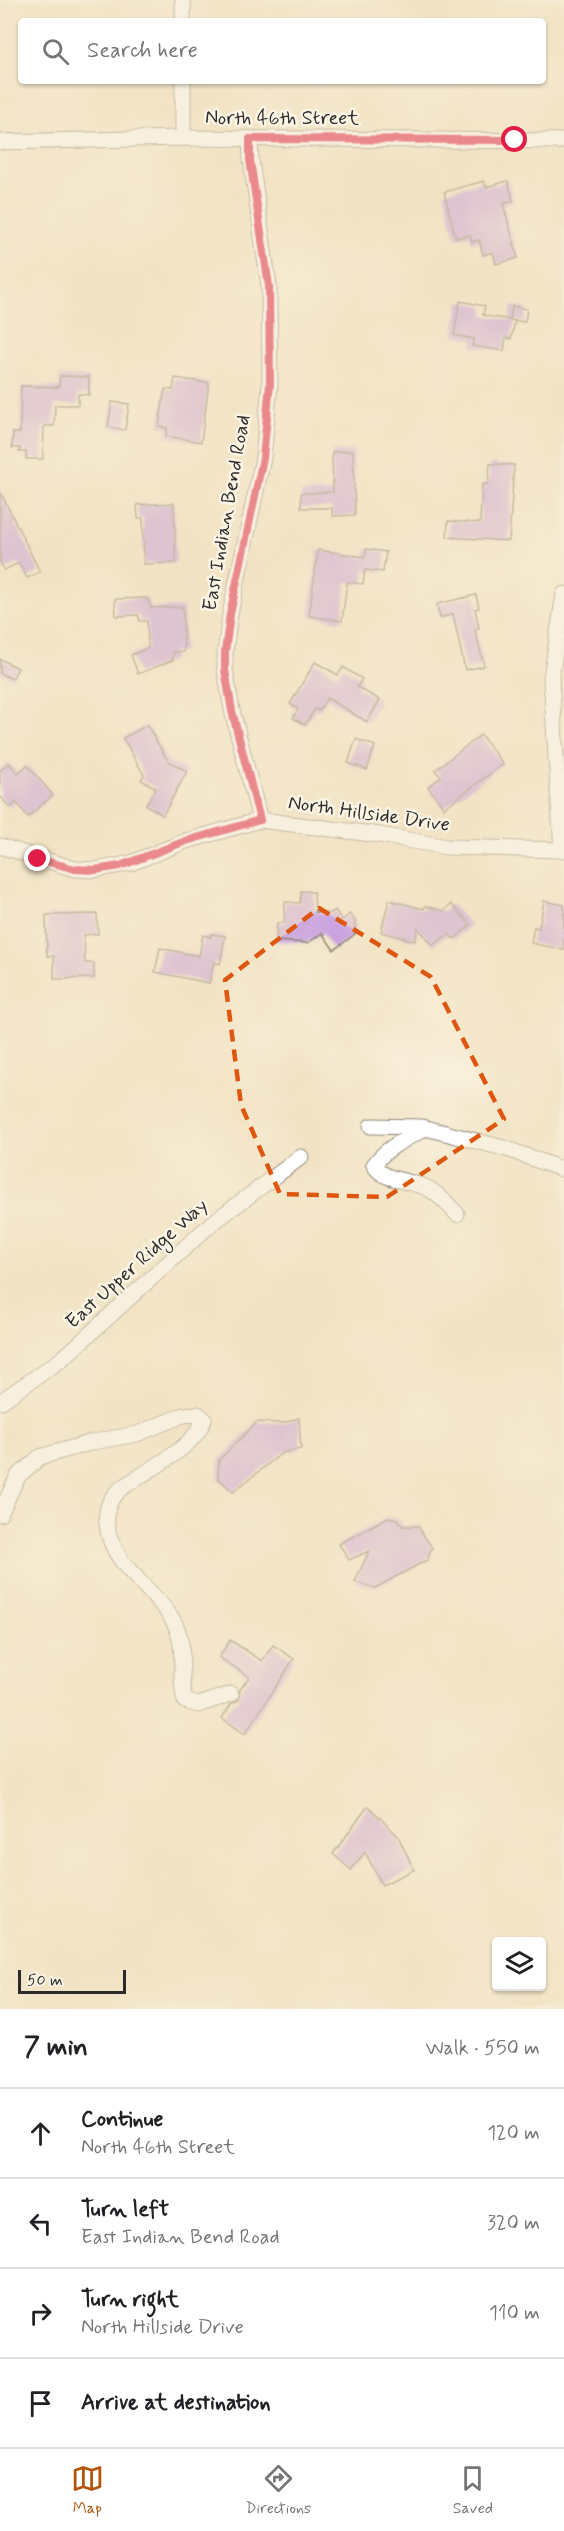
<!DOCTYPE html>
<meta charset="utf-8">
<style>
body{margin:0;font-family:Mynerve,sans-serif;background:#f2f2f2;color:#202124}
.controls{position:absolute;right:18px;bottom:18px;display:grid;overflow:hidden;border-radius:6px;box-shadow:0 2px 4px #0004}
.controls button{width:54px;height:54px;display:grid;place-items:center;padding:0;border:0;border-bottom:2px solid #e0e0e0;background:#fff;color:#202124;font:30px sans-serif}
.scale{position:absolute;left:18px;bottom:15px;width:108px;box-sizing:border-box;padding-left:6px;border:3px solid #2b2b2b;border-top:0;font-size:16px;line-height:21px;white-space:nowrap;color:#2b2b2b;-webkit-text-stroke:4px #fcf5e5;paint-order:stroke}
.stop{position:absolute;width:18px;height:18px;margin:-14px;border:4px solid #e11d48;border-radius:50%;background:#fff}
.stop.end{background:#e11d48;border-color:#fff;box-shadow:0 2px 6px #0008}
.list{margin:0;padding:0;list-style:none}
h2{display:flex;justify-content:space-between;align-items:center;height:78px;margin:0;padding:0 24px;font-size:26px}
h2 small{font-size:20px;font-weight:400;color:#757577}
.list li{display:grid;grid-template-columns:39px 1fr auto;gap:18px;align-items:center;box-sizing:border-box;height:90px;padding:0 24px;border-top:2px solid #e0e0e0}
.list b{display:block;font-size:22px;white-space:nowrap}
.list p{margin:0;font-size:20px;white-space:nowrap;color:#757577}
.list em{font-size:20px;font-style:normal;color:#757577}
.icon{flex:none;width:33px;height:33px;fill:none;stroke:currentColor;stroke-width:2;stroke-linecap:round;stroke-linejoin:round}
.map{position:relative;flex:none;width:564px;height:2009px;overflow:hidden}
.search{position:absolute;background:#fff;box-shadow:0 2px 4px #0004;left:18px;right:18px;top:18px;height:66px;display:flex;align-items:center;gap:15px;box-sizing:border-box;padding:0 21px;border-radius:6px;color:#757577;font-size:22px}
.sheet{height:438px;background:#fff}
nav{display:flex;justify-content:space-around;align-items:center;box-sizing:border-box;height:84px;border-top:2px solid #e0e0e0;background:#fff;font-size:16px;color:#757577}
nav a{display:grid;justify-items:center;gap:3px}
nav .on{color:#b45309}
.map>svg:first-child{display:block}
.building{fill:#c69bdf}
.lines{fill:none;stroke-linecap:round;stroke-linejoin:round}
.minor-casing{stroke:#8e8778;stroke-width:17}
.minor{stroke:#fff;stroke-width:15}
.route{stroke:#e11d48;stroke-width:8}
.marked{fill:none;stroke:#df570e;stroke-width:4.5;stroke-dasharray:12 8;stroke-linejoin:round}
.labels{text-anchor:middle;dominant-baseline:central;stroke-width:5;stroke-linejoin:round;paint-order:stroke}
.street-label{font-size:20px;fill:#2b2b2b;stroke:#fcf5e5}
</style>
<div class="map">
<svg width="564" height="2009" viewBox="0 0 564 2009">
<rect width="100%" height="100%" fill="#fcf5e5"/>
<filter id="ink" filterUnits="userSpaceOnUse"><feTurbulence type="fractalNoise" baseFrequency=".0167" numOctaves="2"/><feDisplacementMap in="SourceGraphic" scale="12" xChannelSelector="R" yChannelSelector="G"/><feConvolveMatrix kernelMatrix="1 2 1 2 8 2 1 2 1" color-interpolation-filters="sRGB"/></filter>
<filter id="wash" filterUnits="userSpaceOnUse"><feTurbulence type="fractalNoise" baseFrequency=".008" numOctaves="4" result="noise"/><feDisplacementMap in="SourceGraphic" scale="24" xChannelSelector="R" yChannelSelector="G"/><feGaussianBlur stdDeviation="1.35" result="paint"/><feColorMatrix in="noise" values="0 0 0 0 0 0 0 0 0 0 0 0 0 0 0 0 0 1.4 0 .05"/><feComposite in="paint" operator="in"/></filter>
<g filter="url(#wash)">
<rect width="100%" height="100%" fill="#f2e3c5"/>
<g id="blocks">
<!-- building -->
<g class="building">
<path d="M484,181L486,187L508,181L513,201L503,204L518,258L496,264L493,252L483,255L479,240L472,242L470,235L456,238L444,192Z"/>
<path d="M460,301L485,306L483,315L515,321L511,339L506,338L504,351L472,346L474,339L454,335Z"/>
<path d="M512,306L527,309L525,322L510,320Z"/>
<path d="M60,376L89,377V395L78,394V405H55L54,426H44L43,459H26V452H19L20,448H12L13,433H20L21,386L59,387Z"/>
<path d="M175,378L209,383L201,442L166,436L167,428L159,426L165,389L173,390Z"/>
<path d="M112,402L129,404L125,430L108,427Z"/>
<path d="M353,451L355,515L332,516V508H301V493L333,492L332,452Z"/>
<path d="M490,464L514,465L509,541L447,537L448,521L480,523L482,484H488Z"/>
<path d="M0,491L40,572L27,578L19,563L4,570L0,562Z"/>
<path d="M174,503L176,563L144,564L143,518H138L137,505Z"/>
<path d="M366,549L386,552L383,572L365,570L363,584L347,582L342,621L309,616L318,550L365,557Z"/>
<path d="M476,595L479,608L475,609L479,628L475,629L484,666L465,670L453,614L440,618L437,604Z"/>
<path d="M147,598L151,608L183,607L184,652H173V660L138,674L131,655L148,648L147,621H140L138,615L116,616L115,599Z"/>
<path d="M0,659L18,668L12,679L0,673Z"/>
<path d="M315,662L338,675L343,667L362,679L357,687L380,700L367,722L327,698L319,711L315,709L305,725L293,718L298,709L290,704Z"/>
<path d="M147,725L168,761L187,771L163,815L146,805L156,788L141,780L144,775L123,738Z"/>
<path d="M481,735L503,764L444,808L428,787L441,777L435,770Z"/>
<path d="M356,739L375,746L367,770L348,763Z"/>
<path d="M9,763L18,773L27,765L53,795L28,817L16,802L10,808L0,796V770Z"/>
<path d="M301,891L314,892L315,912L331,913L335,910L342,920L350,914L355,921V934L334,950L322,933L308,943L276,941L277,923H284L285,902L300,903Z"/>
<path d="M389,900L424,909L425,906L444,911L451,904L471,925L454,939L449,934L433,945L418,928L415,941L381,932Z"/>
<path d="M544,901L564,905V950L531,943L534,927L539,928Z"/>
<path d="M97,914L98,934L84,935L85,963H94V978L54,979V956H47L46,915Z"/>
<path d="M212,934L225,936L220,964L214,962L209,983L155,972L160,948L199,956L203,935L211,937Z"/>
<path d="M299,1418L301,1449L282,1453L233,1492L218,1478L219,1460L257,1422L283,1423Z"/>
<path d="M388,1517L398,1519L403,1526H418L432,1548L427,1560L375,1588L355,1582L369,1551L349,1560L339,1544Z"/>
<path d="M230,1640L262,1661L273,1645L294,1659L245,1734L222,1718L231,1704L239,1700L240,1690L249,1677L219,1657Z"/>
<path d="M368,1806L398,1836L414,1870L382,1885L365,1852L351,1870L333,1854Z"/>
</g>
</g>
</g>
<g filter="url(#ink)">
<use href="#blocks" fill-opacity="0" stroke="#8e8778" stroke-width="1.5"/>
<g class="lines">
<defs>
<g id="minor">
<path d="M183,21V0"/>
<path d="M183,138V81"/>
<path d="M250,139L251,160L269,286L270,384L263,458L230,614L225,652V670L232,710L260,820"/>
<path d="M0,142L183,138L564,141"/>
<path d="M0,846L75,869L95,870L131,863L186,841L260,820L380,835L447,847L564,850"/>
<path d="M562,850L551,678L564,594"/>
<path d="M371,1126L422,1127L507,1149L564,1170"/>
<path d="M426,1128C408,1138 386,1147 374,1165C385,1183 412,1179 429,1189C440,1195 448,1205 457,1214"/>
<path d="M0,1402L62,1359L211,1224L301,1157"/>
<path d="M0,1514L18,1476L40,1457L93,1442L137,1434L183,1415L198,1414L204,1419C196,1446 152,1468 129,1483C112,1493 105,1505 107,1524C111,1568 156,1588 175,1624C187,1648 178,1676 185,1701L198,1705L231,1694"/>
</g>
</defs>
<!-- minor casing -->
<use href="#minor" class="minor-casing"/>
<!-- minor -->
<use href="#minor" class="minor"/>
</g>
</g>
<g class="lines" filter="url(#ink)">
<!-- route -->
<path class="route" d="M38,859L75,869L95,870L120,866L186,841L260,820L232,711L225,670V652L230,614L263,458L270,384L269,286L250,160V139L515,140"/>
</g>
<!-- marked area -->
<path d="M0 0H564V2009H0ZM319,908L431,977L504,1119L387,1197L280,1194L241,1105L225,980Z" fill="#f2e3c5" fill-opacity=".55" fill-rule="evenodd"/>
<path class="marked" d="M319,908L431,977L504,1119L387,1197L280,1194L241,1105L225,980Z"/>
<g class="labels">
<!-- street labels -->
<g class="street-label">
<text x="282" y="118">North 46th Street</text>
<text transform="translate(227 513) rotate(-80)">East Indian Bend Road</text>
<text transform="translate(369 814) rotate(8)">North Hillside Drive</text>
<text transform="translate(137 1264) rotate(-42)">East Upper Ridge Way</text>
</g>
</g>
</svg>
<div class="controls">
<button><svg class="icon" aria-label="layers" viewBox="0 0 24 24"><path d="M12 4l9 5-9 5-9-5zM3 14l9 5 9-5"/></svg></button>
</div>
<div class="scale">50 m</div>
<div class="stop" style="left:515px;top:140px"></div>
<div class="stop end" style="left:38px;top:859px"></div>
<div class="search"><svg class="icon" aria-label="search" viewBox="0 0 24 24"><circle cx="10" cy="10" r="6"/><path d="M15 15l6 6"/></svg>Search here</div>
</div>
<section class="sheet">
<h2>7 min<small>Walk · 550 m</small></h2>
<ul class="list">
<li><svg class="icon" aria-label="ahead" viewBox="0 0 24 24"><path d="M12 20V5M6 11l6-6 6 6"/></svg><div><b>Continue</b><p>North 46th Street</p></div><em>120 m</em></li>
<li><svg class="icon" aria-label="left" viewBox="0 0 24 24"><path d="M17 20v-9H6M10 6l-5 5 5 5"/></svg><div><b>Turn left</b><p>East Indian Bend Road</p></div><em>320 m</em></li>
<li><svg class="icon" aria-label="right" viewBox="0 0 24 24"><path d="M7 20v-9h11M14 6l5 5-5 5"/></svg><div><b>Turn right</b><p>North Hillside Drive</p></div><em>110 m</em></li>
<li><svg class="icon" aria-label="arrive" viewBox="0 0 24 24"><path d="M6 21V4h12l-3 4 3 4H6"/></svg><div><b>Arrive at destination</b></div></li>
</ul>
</section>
<nav>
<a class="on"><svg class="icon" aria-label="map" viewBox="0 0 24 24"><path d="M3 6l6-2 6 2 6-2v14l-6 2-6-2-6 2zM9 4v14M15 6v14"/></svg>Map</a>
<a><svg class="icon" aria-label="directions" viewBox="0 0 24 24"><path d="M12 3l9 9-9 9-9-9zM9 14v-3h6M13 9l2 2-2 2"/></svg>Directions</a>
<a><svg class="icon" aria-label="saved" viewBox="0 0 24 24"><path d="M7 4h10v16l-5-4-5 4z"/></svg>Saved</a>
</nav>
